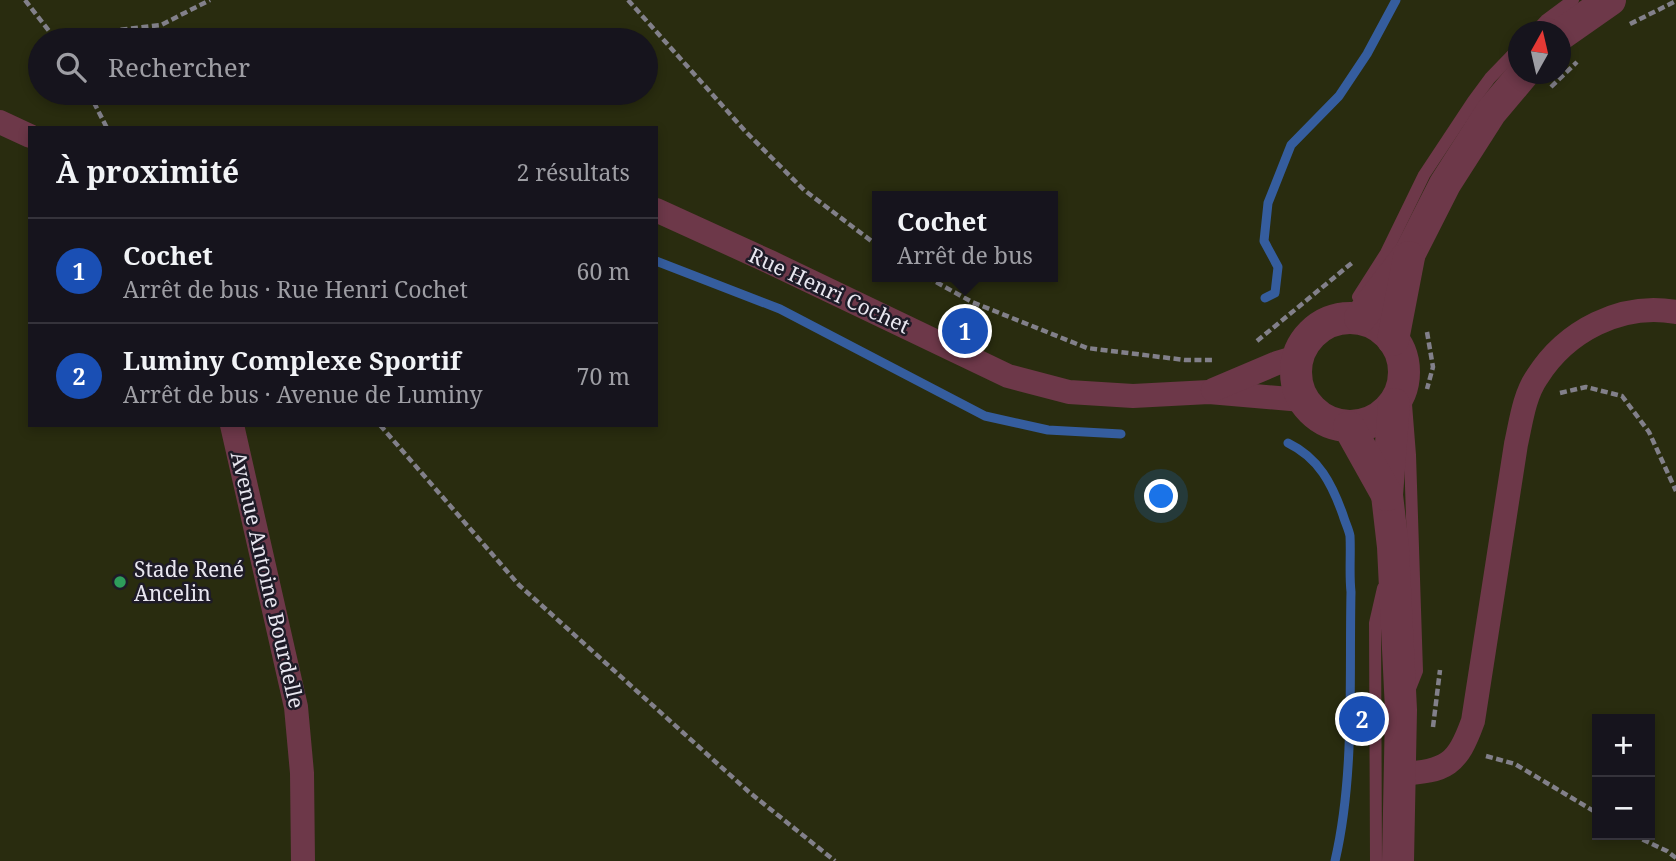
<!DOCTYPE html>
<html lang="fr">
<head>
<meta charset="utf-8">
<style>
	:root { --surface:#16141d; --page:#23212a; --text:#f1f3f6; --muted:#9e9ea4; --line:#35333b; --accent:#f59b9c }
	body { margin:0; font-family:"Noto Serif",serif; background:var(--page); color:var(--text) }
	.controls { position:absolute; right:21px; bottom:21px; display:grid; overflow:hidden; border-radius:0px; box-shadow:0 4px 10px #0003 }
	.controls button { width:63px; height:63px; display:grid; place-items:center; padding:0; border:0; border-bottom:2px solid var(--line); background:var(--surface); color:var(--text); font:35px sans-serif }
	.compass { position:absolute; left:1508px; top:21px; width:63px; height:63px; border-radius:50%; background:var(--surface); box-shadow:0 4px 10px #0003; rotate:8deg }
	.you { position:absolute; left:1162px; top:497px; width:24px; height:24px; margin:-18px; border:5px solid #fff; border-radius:50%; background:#1a73e8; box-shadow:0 0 0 10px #1a73e833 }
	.badge { display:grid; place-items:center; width:46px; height:46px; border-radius:50%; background:var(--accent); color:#fff; font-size:23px; font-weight:700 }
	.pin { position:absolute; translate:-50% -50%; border:4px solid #fff; box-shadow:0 2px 7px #0006 }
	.popup { position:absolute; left:872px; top:191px; width:186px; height:91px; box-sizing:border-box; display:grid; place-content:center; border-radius:0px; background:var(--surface); filter:drop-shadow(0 2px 5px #0005); font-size:23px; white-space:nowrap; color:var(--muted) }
	.popup b { font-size:26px; color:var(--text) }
	.popup::after { content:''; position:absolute; left:50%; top:100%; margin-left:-14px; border:14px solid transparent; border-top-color:var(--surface) }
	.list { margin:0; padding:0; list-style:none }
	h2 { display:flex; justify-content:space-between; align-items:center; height:91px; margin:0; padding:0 28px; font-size:30px }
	h2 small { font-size:23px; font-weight:400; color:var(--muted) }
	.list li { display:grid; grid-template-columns:46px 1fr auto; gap:21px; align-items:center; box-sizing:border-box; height:105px; padding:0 28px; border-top:2px solid var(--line) }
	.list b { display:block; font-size:26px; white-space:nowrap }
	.list p { margin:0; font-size:23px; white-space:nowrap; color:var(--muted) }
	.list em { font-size:23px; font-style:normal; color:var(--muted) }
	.icon { flex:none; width:38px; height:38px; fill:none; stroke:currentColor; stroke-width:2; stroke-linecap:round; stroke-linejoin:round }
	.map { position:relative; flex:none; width:1676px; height:861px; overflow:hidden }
	.search { position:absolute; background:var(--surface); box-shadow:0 4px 10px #0003; left:28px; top:28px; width:630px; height:77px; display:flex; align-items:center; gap:18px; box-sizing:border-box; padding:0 24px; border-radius:38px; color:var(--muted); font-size:26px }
	.panel { position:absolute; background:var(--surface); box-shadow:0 4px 10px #0003; left:28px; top:126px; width:630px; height:301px; border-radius:0px }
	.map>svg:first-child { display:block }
	.green { fill:#292c0f; fill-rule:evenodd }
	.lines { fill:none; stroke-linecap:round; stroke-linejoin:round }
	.stream { stroke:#355d9e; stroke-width:9 }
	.path { stroke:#82808a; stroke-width:4.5; stroke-dasharray:7 3.5; stroke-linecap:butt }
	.service { stroke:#6d3849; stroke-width:12 }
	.minor { stroke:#6d3849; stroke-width:24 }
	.tertiary { stroke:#6d3849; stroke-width:32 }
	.leisure-dot { fill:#2e9e5b; stroke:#1e1b27; stroke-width:2.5 }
	.labels { text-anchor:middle; stroke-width:5; stroke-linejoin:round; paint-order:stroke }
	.street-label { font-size:21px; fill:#e8e6ef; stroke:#1e1b27 }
	.poi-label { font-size:21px; fill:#e8e6ef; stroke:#1e1b27; text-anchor:start }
</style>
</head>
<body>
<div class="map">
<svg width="1676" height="861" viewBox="0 0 1676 861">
	<rect width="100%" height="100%" fill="#1e1b27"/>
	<path class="green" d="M 0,0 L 1676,0 L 1676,861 L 0,861 ZM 1518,32 L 1560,32 L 1560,74 L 1518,74 ZM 40,40 L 646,40 L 646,93 L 40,93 ZM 30,128 L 656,128 L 656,425 L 30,425 ZM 878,196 L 1052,196 L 1052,277 L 878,277 ZM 1597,719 L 1650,719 L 1650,835 L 1597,835 Z"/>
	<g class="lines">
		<g class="stream">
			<path d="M 656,261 L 780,309 L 985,416 L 1048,430 L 1121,434"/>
			<path d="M 1265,298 L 1275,293 L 1278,267 L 1264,241 L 1268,203 L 1291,145 L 1339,96 L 1367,54 L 1396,0"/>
			<path d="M 1288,443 C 1319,458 1332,484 1343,515 C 1345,522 1349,530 1350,536 C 1351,554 1349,573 1351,592 C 1349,680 1355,775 1335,861"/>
		</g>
		<g class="path">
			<path d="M 25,0 L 56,40"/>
			<path d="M 628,0 L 746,132 L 804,190 L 878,246"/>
			<path d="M 1630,24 L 1676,1"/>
			<path d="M 70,40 L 77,35 L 161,25 L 210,0"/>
			<path d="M 1551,87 L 1577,62"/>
			<path d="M 89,93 L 107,128"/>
			<path d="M 927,277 L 972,302 L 1087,348 L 1185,360 L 1213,360"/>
			<path d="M 1427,332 L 1433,367 L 1427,389"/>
			<path d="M 1257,341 L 1353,262"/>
			<path d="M 1560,393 L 1586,387 L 1622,396 L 1649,432 L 1676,491"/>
			<path d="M 380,425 L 519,585 L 749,792 L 835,861"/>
			<path d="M 1433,727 L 1440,670"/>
			<path d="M 1486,756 L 1515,764 L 1597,813"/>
			<path d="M 1633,835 L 1667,851 L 1676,858"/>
		</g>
		<g class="service">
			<path d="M 1535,32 L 1546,20 L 1573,0"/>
			<path d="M 1358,297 L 1386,253 L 1424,175 L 1473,101 L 1490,78 L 1518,49"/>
			<path d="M 1404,379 L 1410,455 L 1417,671 L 1409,691"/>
			<path d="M 1376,861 L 1375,623 L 1383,588"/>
		</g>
		<g class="minor">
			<path d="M 0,122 L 30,136"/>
			<path d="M 656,210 L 770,262 L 1008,376 L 1069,392 L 1133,396 L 1209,392 L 1302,400"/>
			<path d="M 1213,390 L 1277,363 L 1297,357"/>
			<path d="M 232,425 L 296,707 L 302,773 L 303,861"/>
			<path d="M 1400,774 C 1447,771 1457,765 1473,721 L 1516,444 C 1521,422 1524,396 1537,377 C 1566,331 1621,302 1676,312"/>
		</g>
		<g class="tertiary">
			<path d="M 1560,35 L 1610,0"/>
			<circle cx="1350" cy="372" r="54"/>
			<path d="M 1360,318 L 1410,253 L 1445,184 L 1491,112 L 1523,74"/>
			<path d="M 1393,340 L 1409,257"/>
			<path d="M 1394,404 L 1387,495 L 1393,547 L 1401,710 L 1398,861"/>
			<path d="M 1349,427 L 1387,495"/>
		</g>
	</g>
	<circle class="leisure-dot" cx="120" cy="582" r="7"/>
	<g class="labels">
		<g class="street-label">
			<text transform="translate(829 291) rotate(25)" y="7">Rue Henri Cochet</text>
			<text transform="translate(267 580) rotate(77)" y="7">Avenue Antoine Bourdelle</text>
		</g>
		<g class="poi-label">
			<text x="134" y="577">Stade René<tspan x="134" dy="24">Ancelin</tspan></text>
		</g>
	</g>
</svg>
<div class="controls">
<button>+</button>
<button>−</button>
</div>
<svg class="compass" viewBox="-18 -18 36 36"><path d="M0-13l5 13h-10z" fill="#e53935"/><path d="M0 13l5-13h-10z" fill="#9e9ea4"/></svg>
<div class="you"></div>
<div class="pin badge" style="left:965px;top:331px;background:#1a4fb4">1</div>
<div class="popup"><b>Cochet</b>Arrêt de bus</div>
<div class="pin badge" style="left:1362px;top:719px;background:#1a4fb4">2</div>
<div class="search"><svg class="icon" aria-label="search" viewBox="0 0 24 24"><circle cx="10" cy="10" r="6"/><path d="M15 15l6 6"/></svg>Rechercher</div>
<section class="panel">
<h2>À proximité<small>2 résultats</small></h2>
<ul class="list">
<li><span class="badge" style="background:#1a4fb4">1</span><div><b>Cochet</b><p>Arrêt de bus · Rue Henri Cochet</p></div><em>60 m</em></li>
<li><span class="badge" style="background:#1a4fb4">2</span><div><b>Luminy Complexe Sportif</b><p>Arrêt de bus · Avenue de Luminy</p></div><em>70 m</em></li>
</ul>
</section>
</div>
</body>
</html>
